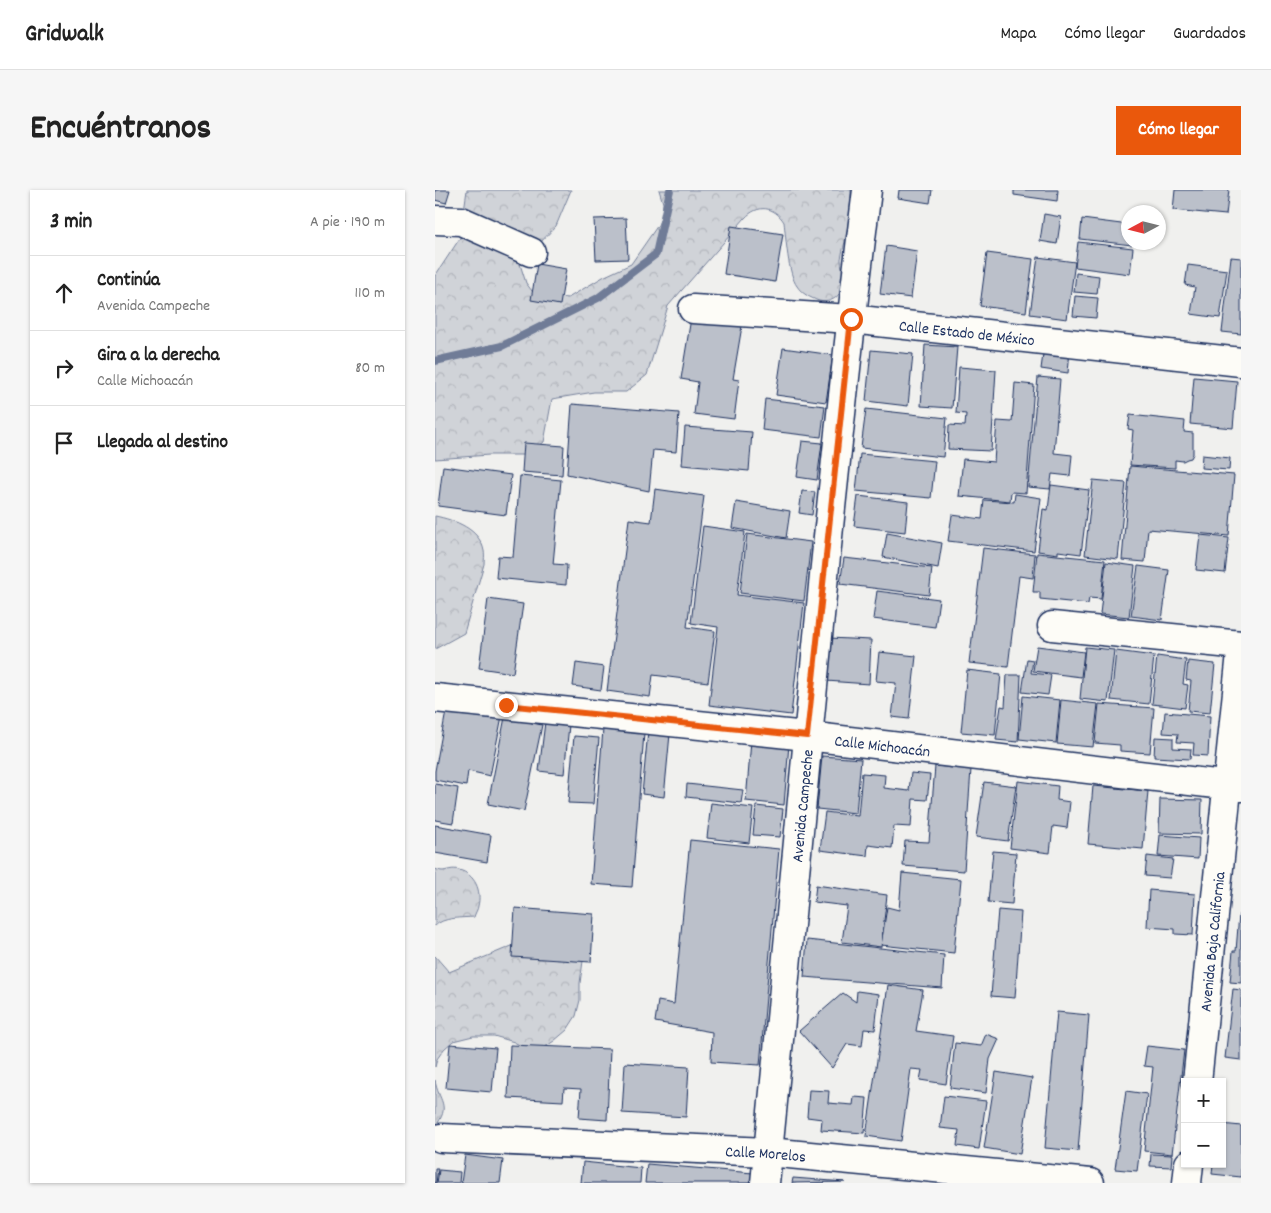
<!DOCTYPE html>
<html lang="es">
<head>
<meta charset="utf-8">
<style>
	:root { --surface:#fff; --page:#f6f6f6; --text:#222; --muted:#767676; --line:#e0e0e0; --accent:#ea580c }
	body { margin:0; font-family:Dekko,sans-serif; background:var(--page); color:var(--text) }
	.controls { position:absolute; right:15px; bottom:15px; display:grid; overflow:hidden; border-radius:0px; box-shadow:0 1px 4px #0004 }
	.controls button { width:45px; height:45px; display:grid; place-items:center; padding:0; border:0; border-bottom:1px solid var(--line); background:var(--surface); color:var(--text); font:25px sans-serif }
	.compass { position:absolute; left:686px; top:15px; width:45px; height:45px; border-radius:50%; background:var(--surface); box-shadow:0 1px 4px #0004; rotate:263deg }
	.stop { position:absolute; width:15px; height:15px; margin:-11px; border:4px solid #ea580c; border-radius:50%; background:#fff }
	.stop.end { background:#ea580c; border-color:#fff; box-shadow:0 1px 5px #0008 }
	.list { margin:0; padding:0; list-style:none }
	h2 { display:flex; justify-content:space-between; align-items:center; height:65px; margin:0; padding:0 20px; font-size:21px }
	h2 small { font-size:16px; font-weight:400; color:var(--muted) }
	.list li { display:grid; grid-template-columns:32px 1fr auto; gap:15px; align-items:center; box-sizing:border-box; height:75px; padding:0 20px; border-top:1px solid var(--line) }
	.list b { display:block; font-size:19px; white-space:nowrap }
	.list p { margin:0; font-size:16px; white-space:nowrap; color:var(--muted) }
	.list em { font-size:16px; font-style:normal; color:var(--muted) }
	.icon { flex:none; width:28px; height:28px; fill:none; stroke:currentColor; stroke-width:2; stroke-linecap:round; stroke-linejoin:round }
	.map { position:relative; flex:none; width:806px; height:993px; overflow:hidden; border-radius:0px }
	header { display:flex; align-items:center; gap:30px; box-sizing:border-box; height:70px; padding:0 25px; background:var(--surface); border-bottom:1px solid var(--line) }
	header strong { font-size:24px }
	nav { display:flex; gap:28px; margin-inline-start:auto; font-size:18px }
	.intro { display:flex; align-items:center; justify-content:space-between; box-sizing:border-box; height:120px; padding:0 30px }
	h1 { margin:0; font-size:35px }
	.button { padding:12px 22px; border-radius:0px; background:var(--accent); color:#fff; font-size:18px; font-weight:700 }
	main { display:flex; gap:30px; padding:0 30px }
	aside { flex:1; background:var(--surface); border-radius:0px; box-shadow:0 1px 4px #0004 }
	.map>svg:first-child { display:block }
	.forest { fill:url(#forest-crowns); stroke:#76819b }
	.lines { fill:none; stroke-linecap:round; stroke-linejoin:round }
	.stream { stroke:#6f7b97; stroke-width:8 }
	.building { fill:#bbc0ca; stroke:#1b2f5e }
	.minor-casing { stroke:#1b2f5e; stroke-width:31 }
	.minor { stroke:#fdfcf7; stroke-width:28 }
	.route { stroke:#ea580c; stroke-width:6 }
	.labels { text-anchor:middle; stroke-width:4; stroke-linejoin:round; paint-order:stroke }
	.street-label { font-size:16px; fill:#1b2f5e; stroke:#fdfcf7 }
</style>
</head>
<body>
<header>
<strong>Gridwalk</strong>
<nav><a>Mapa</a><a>Cómo llegar</a><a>Guardados</a></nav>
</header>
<div class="intro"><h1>Encuéntranos</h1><a class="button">Cómo llegar</a></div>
<main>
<aside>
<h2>3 min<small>A pie · 190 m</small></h2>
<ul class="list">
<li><svg class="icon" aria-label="ahead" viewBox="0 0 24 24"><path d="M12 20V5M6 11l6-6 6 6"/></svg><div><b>Continúa</b><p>Avenida Campeche</p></div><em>110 m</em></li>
<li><svg class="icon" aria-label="right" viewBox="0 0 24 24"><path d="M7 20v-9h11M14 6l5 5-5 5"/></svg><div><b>Gira a la derecha</b><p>Calle Michoacán</p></div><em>80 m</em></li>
<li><svg class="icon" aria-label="arrive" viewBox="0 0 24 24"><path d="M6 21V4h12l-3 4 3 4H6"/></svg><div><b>Llegada al destino</b></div></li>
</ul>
</aside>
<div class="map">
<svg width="806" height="993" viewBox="0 0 806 993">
	<defs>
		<pattern id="forest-crowns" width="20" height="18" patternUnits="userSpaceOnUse" patternTransform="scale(1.25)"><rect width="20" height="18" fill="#d0d3d8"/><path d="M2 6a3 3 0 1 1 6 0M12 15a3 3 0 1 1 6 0" fill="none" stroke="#b2b5bc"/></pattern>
	</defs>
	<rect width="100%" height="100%" fill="#f0f0ee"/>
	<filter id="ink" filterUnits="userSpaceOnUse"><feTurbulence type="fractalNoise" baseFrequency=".02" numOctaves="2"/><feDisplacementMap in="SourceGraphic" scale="10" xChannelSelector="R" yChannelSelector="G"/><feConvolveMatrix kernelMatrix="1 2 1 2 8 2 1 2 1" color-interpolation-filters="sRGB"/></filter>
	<g filter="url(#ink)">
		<g class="forest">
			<path d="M 32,0 L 136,0 L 121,36 L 85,74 L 91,93 L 100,105 L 133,108 L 168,87 L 196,74 L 223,35 L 227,25 L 228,13 L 224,0 L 416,0 C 416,15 414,31 411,46 C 410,54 407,61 406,69 C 406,80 412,93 405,103 C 400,110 392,113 384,111 C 376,108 367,104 362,96 C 353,84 351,48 349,32 C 339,16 323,14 310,28 L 233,116 L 212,185 L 191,202 L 159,202 L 117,209 L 109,252 L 92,265 L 54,265 L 0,269 L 0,86 L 25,48 Z"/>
			<path d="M 0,326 C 20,330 45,339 49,361 C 50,365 49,370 49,374 L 29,443 L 0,459 Z"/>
			<path d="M 0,679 C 3,680 5,681 8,681 C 14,680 18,678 24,680 C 40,684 47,701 43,716 C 43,719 40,723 39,727 C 27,728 8,727 0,736 Z"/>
			<path d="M 84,753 L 148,771 L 145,793 L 145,810 L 141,826 L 132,840 L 119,851 L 110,857 L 88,857 L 79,852 L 59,846 L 38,846 L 18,851 L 9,859 L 2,869 L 0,877 L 0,766 L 14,782 Z"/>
			<path d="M 0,890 C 3,911 17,915 0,937 Z"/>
		</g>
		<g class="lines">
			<path class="stream" d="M 0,171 L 67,156 L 163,108 L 221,64 L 235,0"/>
		</g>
		<g class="building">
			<path d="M 0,0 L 15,0 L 11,13 L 0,10 Z"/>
			<path d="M 464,0 L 497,0 L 495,13 L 463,8 Z"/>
			<path d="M 579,0 L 623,0 L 622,11 L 579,5 Z"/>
			<path d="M 740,0 L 794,0 L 791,25 L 738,20 Z"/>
			<path d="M 609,24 L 626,27 L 622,54 L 605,51 Z"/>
			<path d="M 191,28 L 193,69 L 161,70 L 159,29 Z"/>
			<path d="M 647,29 L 694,35 L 694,52 L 697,52 L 697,55 L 645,49 Z"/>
			<path d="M 296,36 L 348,44 L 340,92 L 289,84 Z"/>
			<path d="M 643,52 L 698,58 L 695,84 L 640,77 Z"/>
			<path d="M 451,56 L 482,61 L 476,108 L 445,104 Z"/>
			<path d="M 552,63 L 598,69 L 591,122 L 545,116 Z"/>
			<path d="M 603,67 L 640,72 L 632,129 L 595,124 Z"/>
			<path d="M 796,67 L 806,68 L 806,144 L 787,142 Z"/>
			<path d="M 102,74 L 131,79 L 125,115 L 96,110 Z"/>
			<path d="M 753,75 L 792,80 L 785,128 L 756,124 L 760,97 L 750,95 Z"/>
			<path d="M 641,83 L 664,86 L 662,104 L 639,102 Z"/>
			<path d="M 640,106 L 663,108 L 661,128 L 638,126 Z"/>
			<path d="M 256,128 L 307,136 L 298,189 L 304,190 L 299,229 L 259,224 L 263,192 L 246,189 Z"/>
			<path d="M 490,155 L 522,157 L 517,218 L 486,216 Z"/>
			<path d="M 609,157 L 635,160 L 633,183 L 606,179 Z"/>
			<path d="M 348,158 L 398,165 L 391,212 L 341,205 Z"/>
			<path d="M 436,160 L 478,164 L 473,216 L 431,211 Z"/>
			<path d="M 524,177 L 561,180 L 556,261 L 513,259 L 514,235 L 530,236 L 531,224 L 521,223 Z"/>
			<path d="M 603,187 L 625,189 L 619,263 L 637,265 L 635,286 L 617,284 L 615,299 L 593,297 Z"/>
			<path d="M 759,187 L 802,191 L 798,238 L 755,234 Z"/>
			<path d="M 580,193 L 599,195 L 591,303 L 576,302 L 575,311 L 524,306 L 528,269 L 559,272 L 562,231 L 577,232 Z"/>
			<path d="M 330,209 L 390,216 L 386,247 L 327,240 Z"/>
			<path d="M 137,214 L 244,223 L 241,262 L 218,260 L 214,301 L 132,284 Z"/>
			<path d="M 431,219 L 512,228 L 508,267 L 426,258 Z"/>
			<path d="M 695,225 L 750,231 L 749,242 L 758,243 L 758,264 L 756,268 L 752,269 L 748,271 L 740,270 L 740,278 L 695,275 L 698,240 L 693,239 Z"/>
			<path d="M 250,237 L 317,242 L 314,281 L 247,275 Z"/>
			<path d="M 367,251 L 387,253 L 382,290 L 362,287 Z"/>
			<path d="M 89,253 L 129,256 L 127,285 L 87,282 Z"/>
			<path d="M 425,264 L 500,271 L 496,308 L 421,301 Z"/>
			<path d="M 767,265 L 795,268 L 794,280 L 766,278 Z"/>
			<path d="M 8,276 L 76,285 L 71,325 L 3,316 Z"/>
			<path d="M 695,276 L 799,285 L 794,346 L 713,339 L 710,372 L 687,370 Z"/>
			<path d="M 85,286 L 126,290 L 118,374 L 132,375 L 131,395 L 61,388 L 63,366 L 78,367 Z"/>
			<path d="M 658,290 L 691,293 L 683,369 L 650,365 Z"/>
			<path d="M 616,295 L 654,300 L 646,364 L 623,361 L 623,364 L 603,361 L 608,319 L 613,320 Z"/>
			<path d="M 220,299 L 269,306 L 252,437 L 280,441 L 273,492 L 218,485 L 215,507 L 172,501 L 194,329 L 216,332 Z"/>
			<path d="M 367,301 L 380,302 L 377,325 L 364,323 Z"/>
			<path d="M 580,304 L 606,308 L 599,361 L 513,351 L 517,325 L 547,329 L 549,310 L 579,312 Z"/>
			<path d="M 423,306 L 473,312 L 470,342 L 419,336 Z"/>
			<path d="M 301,312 L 355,321 L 351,348 L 297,338 Z"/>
			<path d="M 268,336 L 310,342 L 302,405 L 369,413 L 356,525 L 274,515 L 283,437 L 256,433 Z"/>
			<path d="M 452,343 L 507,353 L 503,378 L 448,367 Z"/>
			<path d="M 312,344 L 376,352 L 369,411 L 305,403 Z"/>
			<path d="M 765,345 L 794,348 L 790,383 L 761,380 Z"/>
			<path d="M 548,358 L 600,364 L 598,388 L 584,386 L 573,477 L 534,473 Z"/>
			<path d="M 602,363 L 670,370 L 666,409 L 654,408 L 653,414 L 605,409 L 605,402 L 598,402 Z"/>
			<path d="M 409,368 L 497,378 L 494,405 L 405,394 Z"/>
			<path d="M 671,372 L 700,376 L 694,427 L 665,424 Z"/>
			<path d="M 703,376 L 734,380 L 727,430 L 696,426 Z"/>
			<path d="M 442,401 L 504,409 L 500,437 L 438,429 Z"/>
			<path d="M 53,409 L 88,414 L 78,483 L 44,478 Z"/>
			<path d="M 394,448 L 436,450 L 434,494 L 391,491 Z"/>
			<path d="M 602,456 L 649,462 L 646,487 L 598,481 Z"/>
			<path d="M 650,457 L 679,460 L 673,512 L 645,509 Z"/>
			<path d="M 681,461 L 719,466 L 714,514 L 676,510 Z"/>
			<path d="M 444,462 L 481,466 L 474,529 L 457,527 L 461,493 L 441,491 Z"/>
			<path d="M 722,466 L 751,470 L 748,494 L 753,495 L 750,518 L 717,514 Z"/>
			<path d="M 592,469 L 598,470 L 596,483 L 616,485 L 613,505 L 587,502 Z"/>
			<path d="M 753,471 L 780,474 L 775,523 L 753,521 L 756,491 L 751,490 Z"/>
			<path d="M 141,473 L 169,477 L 166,500 L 138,496 Z"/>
			<path d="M 532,480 L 566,484 L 560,545 L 526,542 Z"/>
			<path d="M 572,485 L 586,485 L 583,552 L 561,550 L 566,516 L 570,517 Z"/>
			<path d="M 588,506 L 625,510 L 621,553 L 584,549 Z"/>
			<path d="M 626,510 L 663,514 L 658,557 L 622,554 Z"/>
			<path d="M 664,514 L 719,518 L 715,563 L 685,561 L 685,555 L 660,553 Z"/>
			<path d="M 12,516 L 67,526 L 55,586 L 33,581 L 31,596 L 0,590 L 0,581 Z"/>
			<path d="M 730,522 L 775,526 L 773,566 L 758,565 L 759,553 L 742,552 L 743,544 L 728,543 Z"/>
			<path d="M 70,527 L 107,535 L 89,621 L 53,614 Z"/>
			<path d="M 110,532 L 134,535 L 129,584 L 104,581 Z"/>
			<path d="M 168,539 L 209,543 L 197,697 L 156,694 Z"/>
			<path d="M 213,541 L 235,544 L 229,607 L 207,604 Z"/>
			<path d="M 139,546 L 164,548 L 158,614 L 133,613 Z"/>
			<path d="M 720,547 L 738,548 L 738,558 L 756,559 L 755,569 L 719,567 Z"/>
			<path d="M 316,551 L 354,554 L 349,615 L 311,611 Z"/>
			<path d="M 387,566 L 426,569 L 421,623 L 382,619 Z"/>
			<path d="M 500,576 L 536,579 L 529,681 L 468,676 L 470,651 L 494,652 Z"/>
			<path d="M 427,583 L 450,585 L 449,598 L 474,601 L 476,583 L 495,585 L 492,610 L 478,609 L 476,637 L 459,636 L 457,658 L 433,655 L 432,666 L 385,660 L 390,622 L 423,626 Z"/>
			<path d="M 583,591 L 623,596 L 622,610 L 635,612 L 632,638 L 618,636 L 615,663 L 575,658 Z"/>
			<path d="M 549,592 L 581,596 L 573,651 L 541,647 Z"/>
			<path d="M 0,594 L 23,598 L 18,633 L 0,630 Z"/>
			<path d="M 252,594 L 308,600 L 306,613 L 251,607 Z"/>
			<path d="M 658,596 L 713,601 L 708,659 L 653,654 Z"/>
			<path d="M 725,609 L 767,610 L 766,644 L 724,643 Z"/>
			<path d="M 276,613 L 318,618 L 314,653 L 272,648 Z"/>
			<path d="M 321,616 L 348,619 L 345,647 L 318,645 Z"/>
			<path d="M 0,635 L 56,645 L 52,672 L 0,663 Z"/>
			<path d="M 725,645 L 764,648 L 763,669 L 723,666 Z"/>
			<path d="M 255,650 L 344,659 L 325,875 L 276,872 L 277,842 L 220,832 L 223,811 L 239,814 Z"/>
			<path d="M 558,661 L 581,663 L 577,714 L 553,712 Z"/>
			<path d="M 712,666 L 738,669 L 735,688 L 710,686 Z"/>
			<path d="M 467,683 L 526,689 L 519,763 L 446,755 L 452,717 L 464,720 Z"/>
			<path d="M 381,695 L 452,705 L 446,757 L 407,752 L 412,716 L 379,712 Z"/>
			<path d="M 714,700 L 760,704 L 758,745 L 740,744 L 740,739 L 712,737 Z"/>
			<path d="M 80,718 L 159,724 L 156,772 L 77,767 Z"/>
			<path d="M 563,720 L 586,722 L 580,808 L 556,806 Z"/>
			<path d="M 804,724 L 806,724 L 806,793 L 795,792 L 798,761 L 801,761 Z"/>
			<path d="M 372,750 L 509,765 L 507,798 L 369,787 Z"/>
			<path d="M 453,795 L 488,800 L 481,841 L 518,846 L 511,894 L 485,890 L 487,880 L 476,879 L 466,951 L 431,946 Z"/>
			<path d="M 798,799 L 806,800 L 806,870 L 790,868 Z"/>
			<path d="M 422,801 L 444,804 L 440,840 L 429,839 L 427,856 L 412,854 L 397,878 L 364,841 L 408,803 L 421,812 Z"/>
			<path d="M 622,822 L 654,825 L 643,961 L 610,958 Z"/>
			<path d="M 551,844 L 564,849 L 555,869 L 551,903 L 515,898 L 520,853 L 546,856 Z"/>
			<path d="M 15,854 L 61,858 L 57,902 L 11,898 Z"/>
			<path d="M 75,855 L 175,859 L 172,930 L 144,928 L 146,899 L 129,898 L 128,911 L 73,908 Z"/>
			<path d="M 712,856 L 749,860 L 737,964 L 709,961 L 718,877 L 709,876 Z"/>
			<path d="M 190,873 L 254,877 L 251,927 L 187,923 Z"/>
			<path d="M 561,882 L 597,888 L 585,964 L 549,958 Z"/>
			<path d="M 374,900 L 394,901 L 393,913 L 418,915 L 419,907 L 432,908 L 429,943 L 386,940 L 387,929 L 372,927 Z"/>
			<path d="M 691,901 L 712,904 L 702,981 L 680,979 Z"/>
			<path d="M 509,906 L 551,911 L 544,959 L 522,956 L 524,940 L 505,938 Z"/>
			<path d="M 787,934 L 806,936 L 806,987 L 777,984 L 778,974 L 787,974 Z"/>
			<path d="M 716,964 L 737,965 L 736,977 L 715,976 Z"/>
			<path d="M 30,965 L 68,970 L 65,993 L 26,993 Z"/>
			<path d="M 148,972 L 206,978 L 205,993 L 146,993 Z"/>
			<path d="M 212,974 L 318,983 L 318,993 L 210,993 Z"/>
			<path d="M 0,979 L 3,979 L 1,993 L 0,993 Z"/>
			<path d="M 4,980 L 25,982 L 24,993 L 2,993 Z"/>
			<path d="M 358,988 L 410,992 L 357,993 Z"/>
		</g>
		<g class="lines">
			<g class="minor-casing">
				<g id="minor">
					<path d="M 0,30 L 26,31 L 96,62"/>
					<path id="s1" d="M 258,119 L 416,129 L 806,172"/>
					<path d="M 617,436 L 806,455"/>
					<path id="s2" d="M 0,508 L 372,546 L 806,597"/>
					<path id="s3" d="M 762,892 L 806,463"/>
					<path id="s4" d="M 6,948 L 333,962 L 655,993"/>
					<path id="s5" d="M 330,993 C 363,662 391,330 432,0"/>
					<path d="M 752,993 L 754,974"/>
				</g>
			</g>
			<use href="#minor" class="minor"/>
		</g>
	</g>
	<g class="lines" filter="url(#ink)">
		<path class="route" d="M 71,515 L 372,546 L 416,129"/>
	</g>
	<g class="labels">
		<g class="street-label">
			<text dy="6" stroke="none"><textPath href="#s1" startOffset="275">Calle Estado de México</textPath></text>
			<text dy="6" stroke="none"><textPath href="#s2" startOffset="450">Calle Michoacán</textPath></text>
			<text dy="6" stroke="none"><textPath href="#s5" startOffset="379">Avenida Campeche</textPath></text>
			<text dy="6" stroke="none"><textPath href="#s3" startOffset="141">Avenida Baja California</textPath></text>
			<text dy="6" stroke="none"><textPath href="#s4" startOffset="325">Calle Morelos</textPath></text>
		</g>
	</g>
</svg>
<div class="controls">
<button>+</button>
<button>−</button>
</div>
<svg class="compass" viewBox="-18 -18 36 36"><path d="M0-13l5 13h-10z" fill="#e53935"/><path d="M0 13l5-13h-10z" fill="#767676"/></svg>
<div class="stop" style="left:416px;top:129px"></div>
<div class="stop end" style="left:71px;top:515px"></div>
</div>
</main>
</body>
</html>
